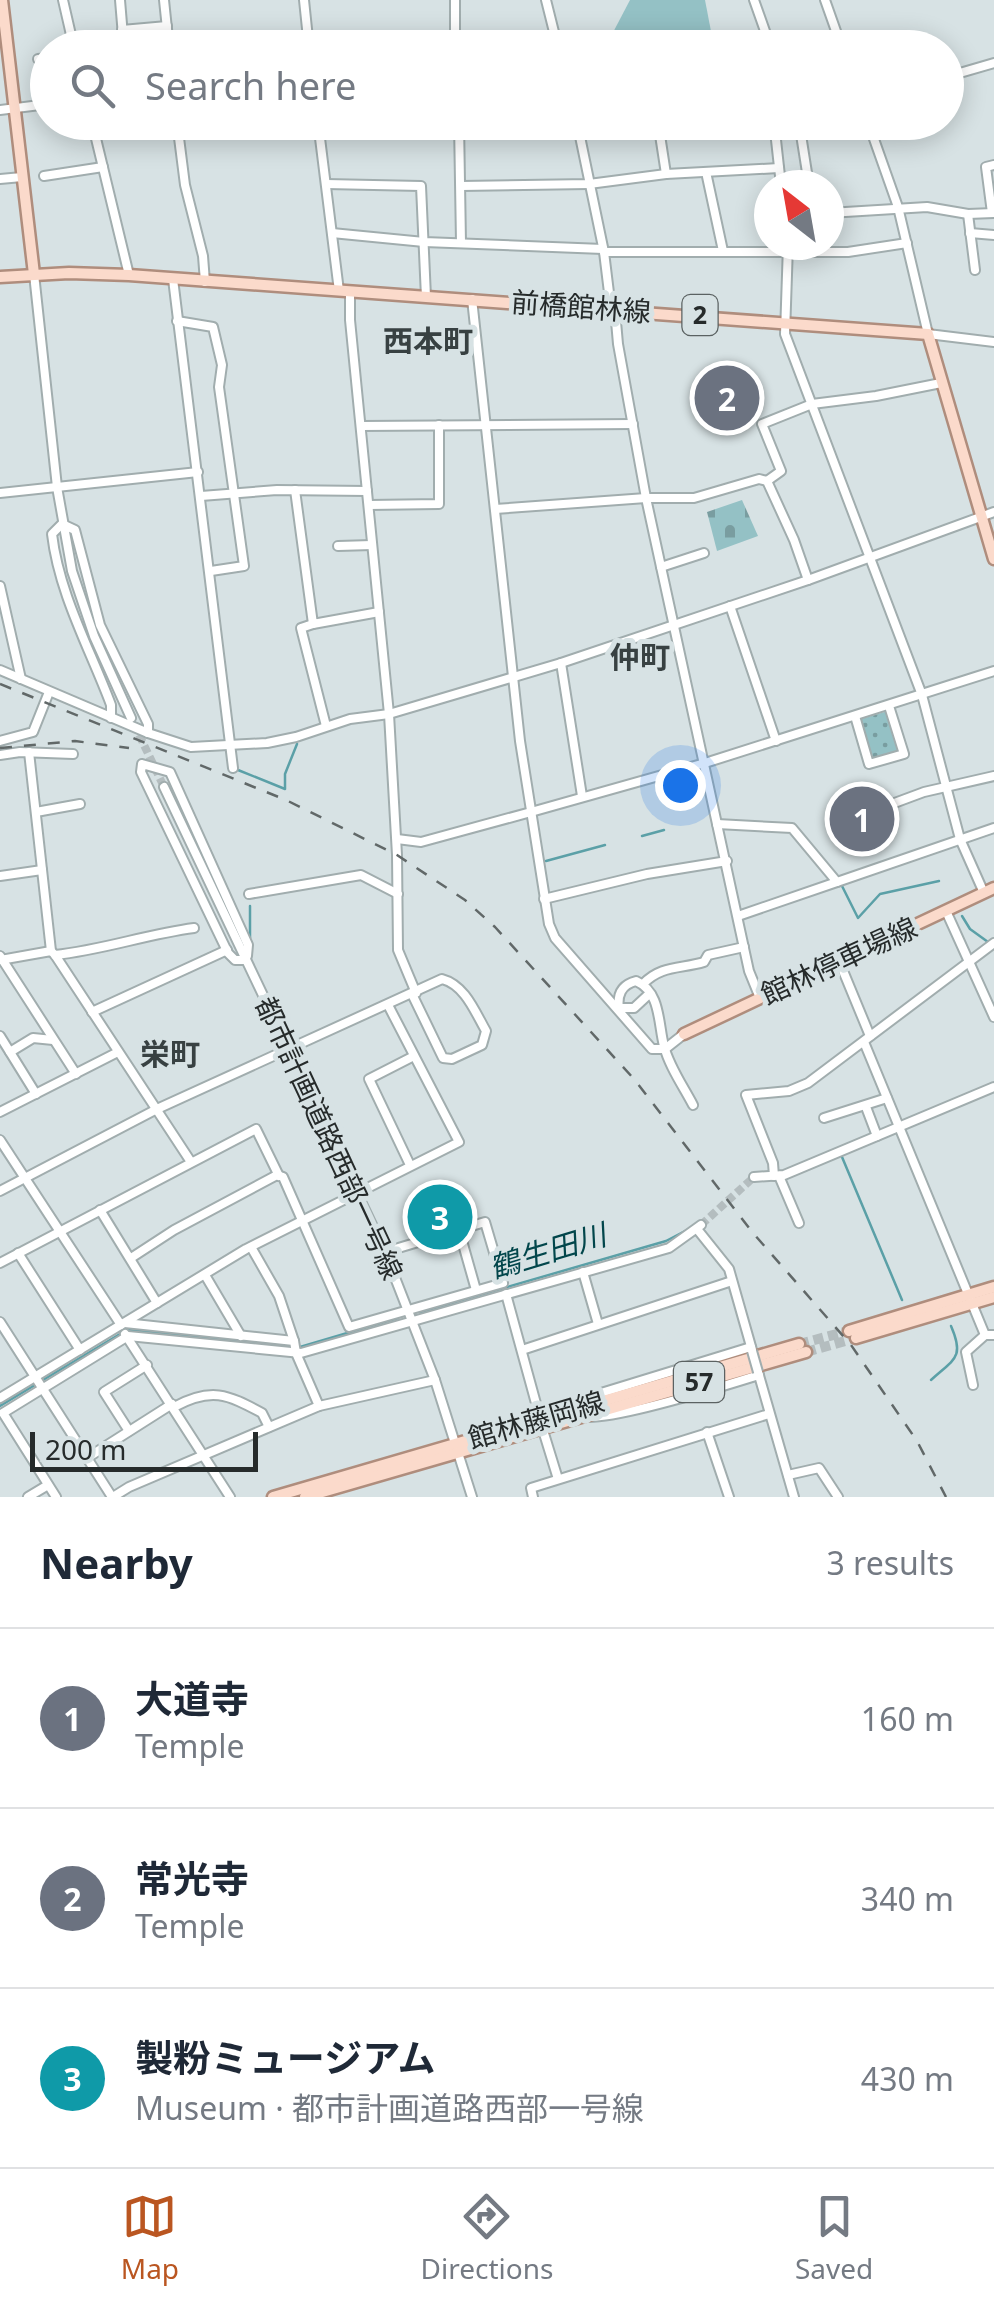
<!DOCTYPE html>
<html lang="en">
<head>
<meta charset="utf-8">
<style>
	:root { --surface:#fff; --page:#f6f6f7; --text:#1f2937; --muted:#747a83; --line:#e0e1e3; --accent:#ba5621 }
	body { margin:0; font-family:"Noto Sans","Noto Sans JP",sans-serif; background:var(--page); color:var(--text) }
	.compass { position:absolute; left:754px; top:170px; width:90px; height:90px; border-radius:50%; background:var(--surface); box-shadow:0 5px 25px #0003; rotate:329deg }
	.scale { position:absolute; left:30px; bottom:25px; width:228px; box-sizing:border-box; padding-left:10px; border:5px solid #262b2b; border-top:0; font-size:28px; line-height:35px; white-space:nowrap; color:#262b2b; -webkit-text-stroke:8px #d7e2e4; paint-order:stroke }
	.you { position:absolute; left:680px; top:785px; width:35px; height:35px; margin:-25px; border:8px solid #fff; border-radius:50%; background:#1a73e8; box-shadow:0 0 0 15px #1a73e833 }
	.badge { display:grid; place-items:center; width:65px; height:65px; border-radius:50%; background:var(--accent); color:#fff; font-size:32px; font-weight:700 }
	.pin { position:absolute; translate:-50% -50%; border:5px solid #fff; box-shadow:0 2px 10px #0006 }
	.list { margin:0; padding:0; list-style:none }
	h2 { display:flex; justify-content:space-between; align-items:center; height:130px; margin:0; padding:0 40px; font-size:42px }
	h2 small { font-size:32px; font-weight:400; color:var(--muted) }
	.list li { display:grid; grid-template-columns:65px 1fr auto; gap:30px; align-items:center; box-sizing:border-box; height:180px; padding:0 40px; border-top:2px solid var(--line) }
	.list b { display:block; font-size:38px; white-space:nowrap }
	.list p { margin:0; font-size:32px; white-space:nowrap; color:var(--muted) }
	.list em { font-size:32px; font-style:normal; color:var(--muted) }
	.icon { flex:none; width:55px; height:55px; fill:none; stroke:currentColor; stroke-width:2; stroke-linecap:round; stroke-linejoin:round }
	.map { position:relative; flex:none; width:994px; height:1497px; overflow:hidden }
	.search { position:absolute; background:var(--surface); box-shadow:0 5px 25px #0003; left:30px; right:30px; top:30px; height:110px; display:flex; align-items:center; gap:25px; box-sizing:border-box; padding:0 35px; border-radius:55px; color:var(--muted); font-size:38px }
	.sheet { height:670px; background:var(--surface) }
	nav { display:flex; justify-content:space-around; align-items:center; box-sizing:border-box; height:140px; border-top:2px solid var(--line); background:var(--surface); font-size:28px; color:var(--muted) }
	nav a { display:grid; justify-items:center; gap:5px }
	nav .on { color:var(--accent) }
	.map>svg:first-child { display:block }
	.cemetery { fill:url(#cemetery-stones) }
	.park { fill:url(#park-dots) }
	.pitch { fill:#94c1c5 }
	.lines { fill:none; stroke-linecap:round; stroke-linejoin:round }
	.stream { stroke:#5ba0a7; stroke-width:2.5 }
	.minor-tunnel { stroke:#b4bdbf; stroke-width:8; stroke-dasharray:8 4; stroke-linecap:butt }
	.major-tunnel { stroke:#b4bdbf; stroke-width:10; stroke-dasharray:10 5; stroke-linecap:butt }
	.minor-casing { stroke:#a1adae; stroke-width:12 }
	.major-casing { stroke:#af8d7d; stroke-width:15 }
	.minor { stroke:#fff; stroke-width:8 }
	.major { stroke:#fbdacb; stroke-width:10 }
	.rail { stroke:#616868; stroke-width:2.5; stroke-dasharray:12 12; stroke-linecap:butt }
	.minor-bridge-casing { stroke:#a1adae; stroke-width:12; stroke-linecap:butt }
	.minor-bridge { stroke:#fff; stroke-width:8 }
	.labels { text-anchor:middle; stroke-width:10; stroke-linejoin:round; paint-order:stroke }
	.shield { fill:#d7e2e4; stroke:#5b6262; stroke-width:2.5 }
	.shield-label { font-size:25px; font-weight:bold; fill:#262b2b }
	.street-label { font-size:28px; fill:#262b2b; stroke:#d7e2e4 }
	.neighbourhood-label { font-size:30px; font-weight:bold; fill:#384142; stroke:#d7e2e4 }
	.water-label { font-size:30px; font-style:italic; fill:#02464b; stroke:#d7e2e4 }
</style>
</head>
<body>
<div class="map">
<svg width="994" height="1497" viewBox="0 0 994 1497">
	<defs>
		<pattern id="cemetery-stones" width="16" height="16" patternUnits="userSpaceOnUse" patternTransform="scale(2.5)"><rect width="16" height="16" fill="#94c1c5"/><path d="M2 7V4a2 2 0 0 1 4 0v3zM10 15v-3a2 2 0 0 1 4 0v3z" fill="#799da0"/></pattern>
		<pattern id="park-dots" width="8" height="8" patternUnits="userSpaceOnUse" patternTransform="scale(2.5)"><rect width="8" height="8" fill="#94c1c5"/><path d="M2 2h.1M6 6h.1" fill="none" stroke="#799da0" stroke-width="1.8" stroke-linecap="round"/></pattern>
	</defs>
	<rect width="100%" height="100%" fill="#d7e2e4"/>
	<path class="cemetery" d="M 742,500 L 758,536 L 717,551 L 707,512 Z"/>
	<path class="park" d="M 888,711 L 900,751 L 871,762 L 858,720 Z"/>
	<path class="pitch" d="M 630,0 L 705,0 L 714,47 L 609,47 L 608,42 Z"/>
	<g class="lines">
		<g class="stream">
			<path d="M 238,770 L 285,789 L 285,774 L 297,744"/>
			<path d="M 642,836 L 664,830"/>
			<path d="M 546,861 L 605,845"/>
			<path d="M 842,886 L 858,918 L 880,894 L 939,881"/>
			<path d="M 962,916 L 970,929 L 988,942"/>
			<path d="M 250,938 L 250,906"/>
			<path d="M 842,1157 L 902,1300"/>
			<path d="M 421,1312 L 666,1241 L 687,1230"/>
			<path d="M 127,1330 L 288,1345"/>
			<path d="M 300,1347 L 398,1318"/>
			<path d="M 43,1380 L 120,1334"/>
			<path d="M 931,1380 C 954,1359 965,1358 951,1326"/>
			<path d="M 0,1406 L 35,1385"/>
		</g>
		<g class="minor-tunnel">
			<path d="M 134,724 L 164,787"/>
			<path d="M 701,1225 L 754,1177"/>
		</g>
		<g class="major-tunnel">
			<path d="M 799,1344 L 849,1331"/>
			<path d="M 806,1352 L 856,1338"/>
		</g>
		<g class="minor-casing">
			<g id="minor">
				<path d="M 63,0 L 74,48"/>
				<path d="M 120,0 L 124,48"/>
				<path d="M 164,0 L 169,48"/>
				<path d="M 304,0 L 309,48"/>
				<path d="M 455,0 L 455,48"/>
				<path d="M 546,0 L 558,48"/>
				<path d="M 754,0 L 771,48"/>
				<path d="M 825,0 L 842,48"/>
				<path d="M 122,30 L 167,26"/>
				<path d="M 38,59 L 48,58"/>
				<path d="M 946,77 L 994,63"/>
				<path d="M 0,110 L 48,104"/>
				<path d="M 92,122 L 129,275"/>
				<path d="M 177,122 L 185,185 L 203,256 L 205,282"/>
				<path d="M 318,122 L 339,291"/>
				<path d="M 439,122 L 482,122"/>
				<path d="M 459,122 L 461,243"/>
				<path d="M 577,122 L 604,252 L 611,309"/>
				<path d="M 658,122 L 666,174"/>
				<path d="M 774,122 L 781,185"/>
				<path d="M 799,122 L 808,179 L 819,185"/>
				<path d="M 868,122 L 898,207 L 928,334 L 994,342"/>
				<path d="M 319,123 L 378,126 L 386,122"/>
				<path d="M 706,172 L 723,251"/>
				<path d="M 44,176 L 103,167"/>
				<path d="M 0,179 L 22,177"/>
				<path d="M 326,184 L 421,186 L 426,297"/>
				<path d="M 461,186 L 589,184 L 666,174 L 779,168"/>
				<path d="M 829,191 L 834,213"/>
				<path d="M 829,213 L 927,207 L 968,214 L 994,213"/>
				<path d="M 992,213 L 986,167 L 994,165"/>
				<path d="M 968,214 L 975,270"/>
				<path d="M 332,233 L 424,242 L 603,249"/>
				<path d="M 970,233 L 994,235"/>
				<path d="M 788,245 L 785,334 L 922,695 L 960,839 L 984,893"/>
				<path d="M 604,252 L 848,252 L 907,243"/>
				<path d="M 34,274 L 57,487 L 72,571 L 94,636 L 131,718"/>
				<path d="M 173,279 L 233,768"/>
				<path d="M 350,291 L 350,320 L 389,714 L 397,855 L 398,950 L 416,993"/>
				<path d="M 472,299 L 520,741 L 549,924 L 555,938 L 652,1049 L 665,1049 L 684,1034"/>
				<path d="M 615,310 L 618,344 L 646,498 L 749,971 L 760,998"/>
				<path d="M 177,321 L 213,327 L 222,365 L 219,387 L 244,566 L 211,571"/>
				<path d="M 361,426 L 633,424"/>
				<path d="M 767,481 L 781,471 L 762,424 L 812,404 L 876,396 L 941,383"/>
				<path d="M 295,490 L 313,624 L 379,612"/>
				<path d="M 0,493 L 198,472"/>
				<path d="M 201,496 L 277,490 L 367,491"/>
				<path d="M 369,505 L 439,504 L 439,425"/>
				<path d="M 495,509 L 646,498 L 694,498 L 759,479 L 767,481 L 794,540 L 808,580"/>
				<path d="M 338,546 L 372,545"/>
				<path d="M 661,567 L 704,553"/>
				<path d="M 0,586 L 21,679"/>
				<path d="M 730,606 L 776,741"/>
				<path d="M 313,624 L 301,628 L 326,726"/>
				<path d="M 561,663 L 582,796"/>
				<path d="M 0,670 L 148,733 L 191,747 L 267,743 L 296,737 L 350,719 L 389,714 L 561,663 L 808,580 L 994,512"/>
				<path d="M 855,716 L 869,764 L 904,754 L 889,706"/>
				<path d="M 111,718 L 111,705 C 90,649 59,594 52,534 L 62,524 L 75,530 L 100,625 L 148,724 L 148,733"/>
				<path d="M 0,741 L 33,732 L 49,692"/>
				<path d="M 29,752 L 51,951"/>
				<path d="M 0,755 L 20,752 L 73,754"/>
				<path d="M 142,764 L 170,772 L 248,945 L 247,956 L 244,960 L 235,960 L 228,953 L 141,772 Z"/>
				<path d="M 164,787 L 385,1252 L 435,1380 L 472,1497"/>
				<path d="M 881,808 L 924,792 L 994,776"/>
				<path d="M 36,812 L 80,804"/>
				<path d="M 717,824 L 792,828 L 837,882 L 994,828"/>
				<path d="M 397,839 L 421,842 L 531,812 L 705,763 L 994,671"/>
				<path d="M 0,876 L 42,870"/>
				<path d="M 249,894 L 361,875 L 398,894"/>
				<path d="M 544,899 L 647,874 L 727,861"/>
				<path d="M 946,911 L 994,1017"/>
				<path d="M 738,916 L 837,882"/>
				<path d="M 55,955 C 103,950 147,934 194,928"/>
				<path d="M 0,956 L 76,1074"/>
				<path d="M 0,960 L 51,951 L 55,955 L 191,1162"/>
				<path d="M 839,961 L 870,1036"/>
				<path d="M 643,984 C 661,965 681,969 704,962 L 708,955 L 744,947"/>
				<path d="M 622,1008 L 634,1008 L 648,995"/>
				<path d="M 619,1009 C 617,995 621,985 636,981 C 661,992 658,1023 664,1046 C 669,1066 683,1086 693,1105"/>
				<path d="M 92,1012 L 227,950"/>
				<path d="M 0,1036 L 36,1094"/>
				<path d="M 864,1042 L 985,1335"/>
				<path d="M 10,1052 L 33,1038 L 53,1040"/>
				<path d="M 866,1107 L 877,1136"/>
				<path d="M 0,1112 L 118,1052"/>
				<path d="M 824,1118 L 887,1098"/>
				<path d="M 0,1140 L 121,1325"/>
				<path d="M 410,1165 L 369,1079 L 414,1056"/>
				<path d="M 774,1176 L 773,1163 L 746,1095 L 789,1091 L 808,1083 L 994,943"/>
				<path d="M 779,1176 L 799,1223"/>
				<path d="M 754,1177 L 784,1175 L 994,1087"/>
				<path d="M 0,1191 L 157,1109 L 442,979 C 465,985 475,1012 486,1031 L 482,1045 L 452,1059 L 443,1058 L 412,994"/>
				<path d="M 100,1210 L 157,1303"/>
				<path d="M 697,1229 L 729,1269 L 752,1350"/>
				<path d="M 459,1230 L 476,1290"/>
				<path d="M 251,1247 L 279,1296 L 294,1341"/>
				<path d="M 18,1253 L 80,1350"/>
				<path d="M 131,1258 L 174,1230 L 277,1175 L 283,1177 L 349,1327 L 503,1283 L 485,1222 L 385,1252"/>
				<path d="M 0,1263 L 256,1129 L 279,1176"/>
				<path d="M 583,1272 L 598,1324"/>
				<path d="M 205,1275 L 241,1336"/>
				<path d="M 506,1294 L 540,1418"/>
				<path d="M 0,1322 L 112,1497"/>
				<path d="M 125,1323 L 294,1341 L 296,1353 L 319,1406"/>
				<path d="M 125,1334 L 230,1497"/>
				<path d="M 522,1350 L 732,1281"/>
				<path d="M 758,1372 L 794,1497"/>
				<path d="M 973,1385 L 966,1352 L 985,1335 L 994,1335"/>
				<path d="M 0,1398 L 246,1249 L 459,1142 L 388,1005"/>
				<path d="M 174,1407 C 211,1387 227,1394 262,1413 L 269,1427"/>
				<path d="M 576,1408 L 588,1397 L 751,1347"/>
				<path d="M 581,1416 C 601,1425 730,1384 759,1375"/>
				<path d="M 542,1427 L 558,1479"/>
				<path d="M 129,1431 L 104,1392 L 147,1365"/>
				<path d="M 707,1432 L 729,1497"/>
				<path d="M 87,1458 L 172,1404"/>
				<path d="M 788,1475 L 819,1468 L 838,1497"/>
				<path d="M 28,1497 L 48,1485"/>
				<path d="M 56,1497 L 3,1413 L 128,1336 L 301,1353 L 669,1248 L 701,1225"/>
				<path d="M 113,1497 L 129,1487 L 319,1406 L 435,1380"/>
				<path d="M 533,1497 L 531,1488 L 769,1414"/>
			</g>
		</g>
		<g class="major-casing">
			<g id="major">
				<path d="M 2,0 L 34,274"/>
				<path d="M 0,277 L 69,273 L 129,275 L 928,334 L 994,559"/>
				<path d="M 684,1034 L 994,888"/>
				<path d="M 849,1331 L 994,1287"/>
				<path d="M 856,1338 L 994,1297"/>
				<path d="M 273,1497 L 799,1344"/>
				<path d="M 305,1497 L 806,1352"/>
			</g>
		</g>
		<use href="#minor" class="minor"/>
		<use href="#major" class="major"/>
		<g class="rail">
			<path d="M 0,684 L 286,800 L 397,855 L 465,900 L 495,927 L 634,1079 L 753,1233 L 851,1345 L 917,1441 L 946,1497"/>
			<path d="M 0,748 L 75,741 L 129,748"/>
		</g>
		<g class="minor-bridge-casing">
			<path id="minor-bridge" d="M 752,1351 L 758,1372"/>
		</g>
		<use href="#minor-bridge" class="minor-bridge"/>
	</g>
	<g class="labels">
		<g class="shield">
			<rect x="682.5" y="295" width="35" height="40" rx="8"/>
			<rect x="674" y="1362" width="50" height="40" rx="8"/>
		</g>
		<g class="shield-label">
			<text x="700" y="324">2</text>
			<text x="699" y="1391">57</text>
		</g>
		<g class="street-label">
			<text transform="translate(581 307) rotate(4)" y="10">前橋館林線</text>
			<text transform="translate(839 961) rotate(-25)" y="10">館林停車場線</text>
			<text transform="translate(329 1138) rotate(65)" y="10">都市計画道路西部一号線</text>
			<text transform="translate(536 1420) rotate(-16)" y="10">館林藤岡線</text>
		</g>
		<g class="neighbourhood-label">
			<text x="428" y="352">西本町</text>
			<text x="640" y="668">仲町</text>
			<text x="170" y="1065">栄町</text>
		</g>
		<g class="water-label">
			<text transform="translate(548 1252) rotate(-17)" y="10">鶴生田川</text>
		</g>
	</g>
</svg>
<svg class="compass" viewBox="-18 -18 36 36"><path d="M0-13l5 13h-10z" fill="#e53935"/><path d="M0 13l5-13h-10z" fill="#747a83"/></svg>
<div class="scale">200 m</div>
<div class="you"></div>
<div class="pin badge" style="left:862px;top:819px;background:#6b7280">1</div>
<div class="pin badge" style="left:727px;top:398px;background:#6b7280">2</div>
<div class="pin badge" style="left:440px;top:1217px;background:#0f9aa8">3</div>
<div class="search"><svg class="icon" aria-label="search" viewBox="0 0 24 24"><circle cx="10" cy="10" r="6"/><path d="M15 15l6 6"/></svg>Search here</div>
</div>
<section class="sheet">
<h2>Nearby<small>3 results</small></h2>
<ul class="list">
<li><span class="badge" style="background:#6b7280">1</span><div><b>大道寺</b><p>Temple</p></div><em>160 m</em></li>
<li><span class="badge" style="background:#6b7280">2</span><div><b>常光寺</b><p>Temple</p></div><em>340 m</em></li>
<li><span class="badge" style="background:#0f9aa8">3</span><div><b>製粉ミュージアム</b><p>Museum · 都市計画道路西部一号線</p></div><em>430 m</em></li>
</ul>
</section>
<nav>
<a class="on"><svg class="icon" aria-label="map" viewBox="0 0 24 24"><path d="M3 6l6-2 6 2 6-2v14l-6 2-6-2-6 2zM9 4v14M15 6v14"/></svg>Map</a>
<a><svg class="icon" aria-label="directions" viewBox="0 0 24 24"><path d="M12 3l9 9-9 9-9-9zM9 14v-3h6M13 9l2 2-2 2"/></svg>Directions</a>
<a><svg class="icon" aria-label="saved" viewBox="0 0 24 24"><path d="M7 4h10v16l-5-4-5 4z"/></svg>Saved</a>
</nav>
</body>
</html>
